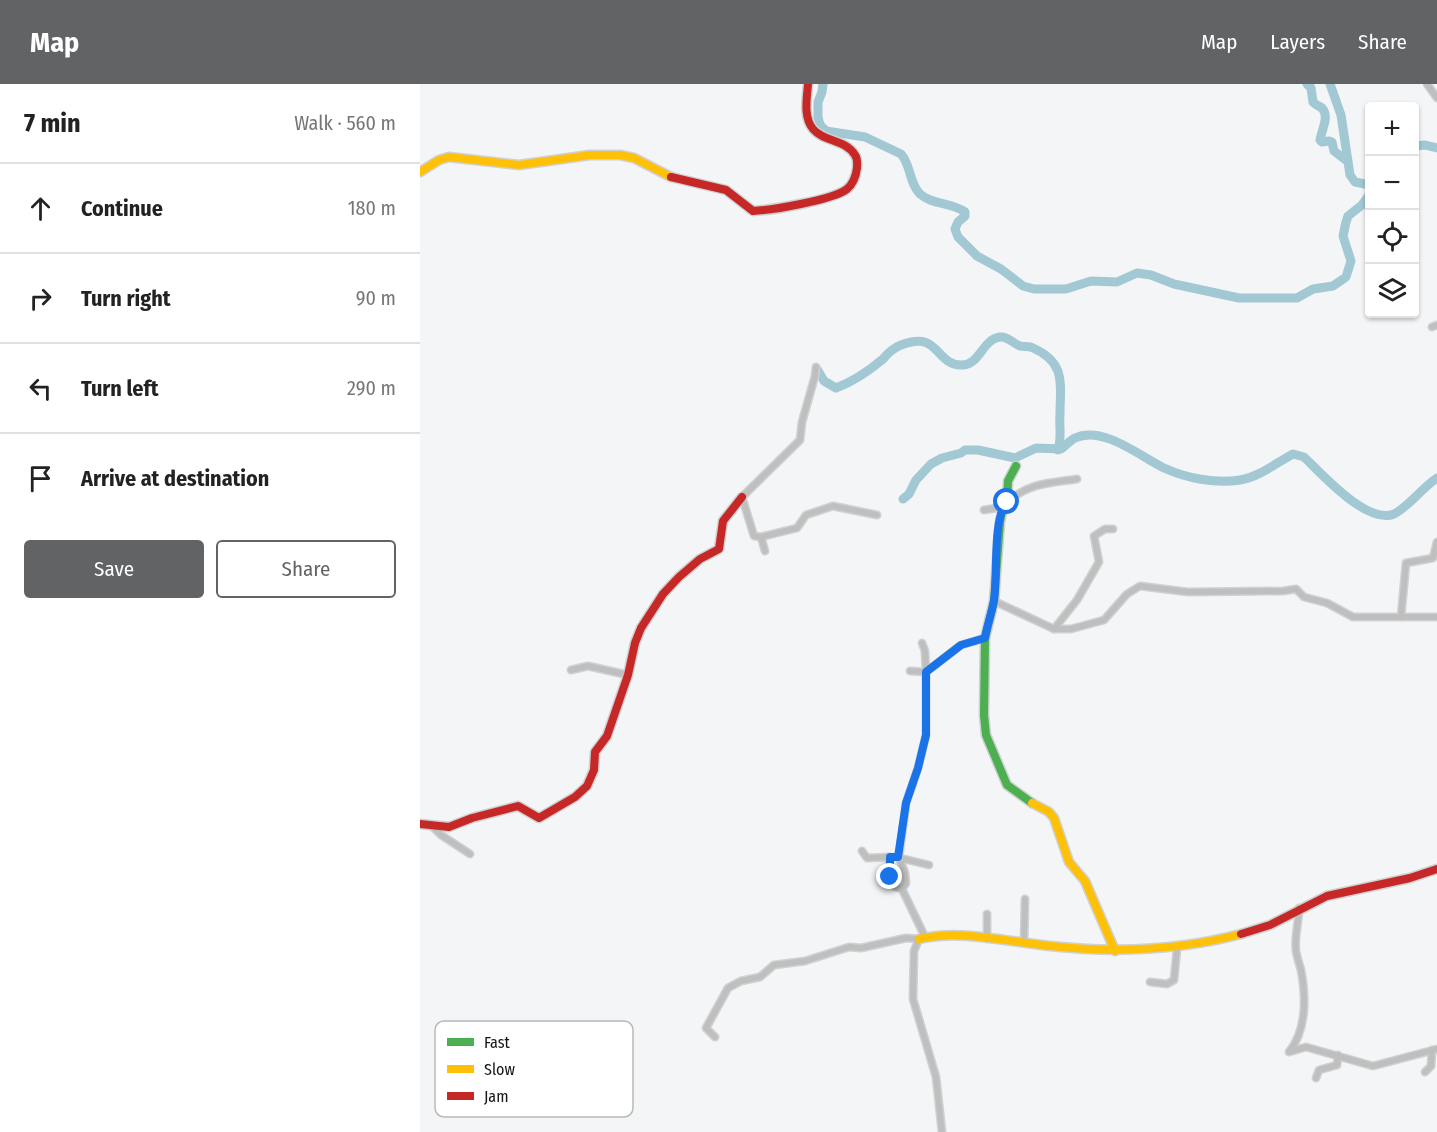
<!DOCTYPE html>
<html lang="en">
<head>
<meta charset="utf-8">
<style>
	:root { --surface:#fff; --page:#f6f6f6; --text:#222; --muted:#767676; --line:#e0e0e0; --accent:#626365 }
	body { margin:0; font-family:"Fira Sans Condensed",sans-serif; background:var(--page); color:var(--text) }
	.controls { position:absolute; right:18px; top:18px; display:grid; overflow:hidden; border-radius:6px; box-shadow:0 2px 4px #0004 }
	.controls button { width:54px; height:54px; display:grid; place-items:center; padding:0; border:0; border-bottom:2px solid var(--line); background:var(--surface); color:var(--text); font:30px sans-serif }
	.stop { position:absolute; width:18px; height:18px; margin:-14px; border:4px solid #1a73e8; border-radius:50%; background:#fff }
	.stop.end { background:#1a73e8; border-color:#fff; box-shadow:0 2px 6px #0008 }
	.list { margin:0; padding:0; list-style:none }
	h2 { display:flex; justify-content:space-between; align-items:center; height:78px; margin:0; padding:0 24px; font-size:26px }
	h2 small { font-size:20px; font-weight:400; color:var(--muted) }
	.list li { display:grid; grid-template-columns:39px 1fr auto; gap:18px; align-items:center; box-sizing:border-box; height:90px; padding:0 24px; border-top:2px solid var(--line) }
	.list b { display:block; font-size:22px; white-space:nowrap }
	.list em { font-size:20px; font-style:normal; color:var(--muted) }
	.actions { display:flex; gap:12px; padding:18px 24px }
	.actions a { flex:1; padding:14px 0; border:2px solid var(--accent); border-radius:6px; text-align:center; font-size:21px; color:var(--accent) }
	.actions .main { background:var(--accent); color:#fff }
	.icon { flex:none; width:33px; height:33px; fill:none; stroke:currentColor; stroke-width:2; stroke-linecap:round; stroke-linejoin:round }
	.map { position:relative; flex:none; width:1017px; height:1048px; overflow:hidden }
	header { display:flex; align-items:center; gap:36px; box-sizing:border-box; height:84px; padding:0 30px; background:var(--accent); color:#fff }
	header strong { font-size:28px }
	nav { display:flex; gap:33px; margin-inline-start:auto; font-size:21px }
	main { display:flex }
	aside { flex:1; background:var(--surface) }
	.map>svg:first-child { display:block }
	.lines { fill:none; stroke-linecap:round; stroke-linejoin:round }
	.river { stroke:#a1c8d3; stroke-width:9 }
	.street-casing { stroke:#d0d1d2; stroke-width:9 }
	.fast-casing { stroke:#d0d1d2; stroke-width:11 }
	.slow-casing { stroke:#d0d1d2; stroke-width:11 }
	.jam-casing { stroke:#d0d1d2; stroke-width:11 }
	.street { stroke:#bfbfbf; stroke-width:6 }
	.fast { stroke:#4caf50; stroke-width:8 }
	.slow { stroke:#ffc107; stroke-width:8 }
	.jam { stroke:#c62828; stroke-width:8 }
	.route { stroke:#1a73e8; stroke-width:8 }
	.key { fill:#fff; stroke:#b8b9b9; stroke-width:1.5 }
	.key-label { font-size:16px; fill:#141516 }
</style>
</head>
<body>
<header>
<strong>Map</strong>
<nav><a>Map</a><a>Layers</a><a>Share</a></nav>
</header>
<main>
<aside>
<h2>7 min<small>Walk · 560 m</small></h2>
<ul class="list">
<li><svg class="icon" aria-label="ahead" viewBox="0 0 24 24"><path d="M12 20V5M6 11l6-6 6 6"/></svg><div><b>Continue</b></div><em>180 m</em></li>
<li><svg class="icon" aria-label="right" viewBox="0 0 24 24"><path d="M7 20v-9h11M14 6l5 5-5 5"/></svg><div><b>Turn right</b></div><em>90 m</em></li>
<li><svg class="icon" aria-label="left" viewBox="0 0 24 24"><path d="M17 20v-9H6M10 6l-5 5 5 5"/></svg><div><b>Turn left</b></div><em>290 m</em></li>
<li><svg class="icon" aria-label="arrive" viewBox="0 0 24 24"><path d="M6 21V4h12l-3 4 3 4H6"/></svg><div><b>Arrive at destination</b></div></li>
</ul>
<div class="actions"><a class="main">Save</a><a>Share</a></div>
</aside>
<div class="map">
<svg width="1017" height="1048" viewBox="0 0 1017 1048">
	<rect width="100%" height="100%" fill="#f3f5f7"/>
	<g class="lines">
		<g class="river">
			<path d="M 403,0 L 402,8 L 398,18 L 398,33 L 400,41 L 406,47 L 445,53 L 481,70 C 491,81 489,99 500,110 C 512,121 531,118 545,128 L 545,132 L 538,138 L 535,145 L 538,153 L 557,172 L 581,185 L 603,202 L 614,205 L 646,205 L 671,197 L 697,198 L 717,189 L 731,191 L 754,200 L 819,214 L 877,214 L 893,205 L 913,202 L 926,193 L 931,177 L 923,152 L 926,138 L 928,132 L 942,121 L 950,110"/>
			<path d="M 887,0 L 891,4 L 893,18 C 896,21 899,22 902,24 C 910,33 901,47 900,56 L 902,58 L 909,57 L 912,58 L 914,67 L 927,77"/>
			<path d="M 910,0 L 921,31 L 930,91 L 935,98 L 950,101"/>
			<path d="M 994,62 L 1005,61 L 1017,64"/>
			<path d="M 397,285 L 404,297 L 416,304 C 432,298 450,286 463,275 C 468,269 473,264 481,261 C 520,246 514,280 541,281 C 560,282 562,255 580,253 C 588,252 592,259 600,262 C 604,263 609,262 613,264 C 647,279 640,301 640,330 C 639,343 642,354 638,366"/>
			<path d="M 483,415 L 489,410 L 496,396 L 511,380 L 522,374 L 541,369 L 545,366 L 558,366 L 595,374 L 616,364 L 641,365 C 646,362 650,356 655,354 C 683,341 721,373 744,384 C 766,394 795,400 820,396 C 839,393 856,379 873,370 L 884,373 C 902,390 947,441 974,430 C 987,424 1003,403 1017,394"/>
		</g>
		<g class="street-casing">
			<g id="street">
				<path d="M 1007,0 L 1017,14"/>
				<path d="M 1012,243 L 1017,241"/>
				<path d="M 396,283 L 395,292 L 382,338 L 380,356 L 322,413 L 334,452 L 341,453 L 377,444 L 386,431 L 413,422 L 457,431"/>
				<path d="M 587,418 C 609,399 629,399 657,395"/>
				<path d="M 564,426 L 583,423"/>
				<path d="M 341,453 L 345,467"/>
				<path d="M 574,517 L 634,545 L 657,516 L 679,478 L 674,452 L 685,445 L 693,445"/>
				<path d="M 981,533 L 986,479 L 1013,474 L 1017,458"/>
				<path d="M 634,545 L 651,545 L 684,536 L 707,510 L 720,502 L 768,508 L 863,507 L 876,505 L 884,513 L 907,519 L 933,533 L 1017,533"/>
				<path d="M 151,586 L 168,582 L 208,591"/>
				<path d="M 490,587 L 506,588 L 505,567 L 502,559"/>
				<path d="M 12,742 L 21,751 L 50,770"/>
				<path d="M 442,767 L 447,774 L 470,773 L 468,788 L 475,803 L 482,805 L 505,853"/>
				<path d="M 476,773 L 509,781"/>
				<path d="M 482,805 L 486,799 L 485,789 L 479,773 L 486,719 L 498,684 L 506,651 L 506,588 L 541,561 L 565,554"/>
				<path d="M 879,824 C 879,838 874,853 876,867 C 877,873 879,879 881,886 C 886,912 887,946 869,968 L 886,963 L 953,982 L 1017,965"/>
				<path d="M 567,830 L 567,855"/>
				<path d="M 604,859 L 605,815"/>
				<path d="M 730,898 L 747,900 L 754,896 L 757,865"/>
				<path d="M 295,953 L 286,944 L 308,904 L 321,897 L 340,893 L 354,881 L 385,877 L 429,863 L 441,864 L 486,854 L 499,855 L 494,867 L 493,915 L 516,993 L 522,1048"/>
				<path d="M 1005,988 L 1011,982 L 1012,966"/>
				<path d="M 896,994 L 899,986 L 917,981 L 918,971"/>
			</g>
		</g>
		<g class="fast-casing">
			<path id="fast" d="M 596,382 L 588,397 L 587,418 L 583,423 L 580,438 L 574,517 L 565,554 L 564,631 L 566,651 L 587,701 L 612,719"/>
		</g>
		<g class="slow-casing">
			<g id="slow">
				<path d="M 0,88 L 19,76 L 29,73 L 99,81 L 170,71 L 200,71 L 214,74 L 251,93"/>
				<path d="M 612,719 L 629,728 L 634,734 L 649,778 L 665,797 L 695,867"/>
				<path d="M 499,855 C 541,845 588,858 630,862 C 695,869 757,867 821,850"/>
			</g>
		</g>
		<g class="jam-casing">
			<g id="jam">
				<path d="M 251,93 L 306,106 L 333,127 C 352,126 413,116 427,105 C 433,100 436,92 437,84 C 437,79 438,75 435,71 C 425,55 404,58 393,45 C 383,33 387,14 388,0"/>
				<path d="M 0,740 L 29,743 L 52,734 L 98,722 L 119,734 L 155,713 L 167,702 L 174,686 L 175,668 L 187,652 L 208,591 L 215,559 L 221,544 L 243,510 L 259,493 L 280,475 L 299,465 L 303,437 L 322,413"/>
				<path d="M 821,850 L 850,841 L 907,812 L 990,794 L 1017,785"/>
			</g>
		</g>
		<use href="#street" class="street"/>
		<use href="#fast" class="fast"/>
		<use href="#slow" class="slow"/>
		<use href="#jam" class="jam"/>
	</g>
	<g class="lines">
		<path class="route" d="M 470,793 L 470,773 L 478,773 L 486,719 L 498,684 L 506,651 L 506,588 L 541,561 L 565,554 C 567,541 572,529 574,516 C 578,493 572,435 587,418"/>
	</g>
	<rect x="15" y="937" width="198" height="96" rx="9" class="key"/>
	<rect x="27" y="954" width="27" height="8" fill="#4caf50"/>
	<rect x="27" y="981" width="27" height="8" fill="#ffc107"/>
	<rect x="27" y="1008" width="27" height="8" fill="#c62828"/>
	<g class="key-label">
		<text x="64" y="964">Fast</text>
		<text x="64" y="991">Slow</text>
		<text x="64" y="1018">Jam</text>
	</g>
</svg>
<div class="controls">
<button>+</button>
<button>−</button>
<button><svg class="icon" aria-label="locate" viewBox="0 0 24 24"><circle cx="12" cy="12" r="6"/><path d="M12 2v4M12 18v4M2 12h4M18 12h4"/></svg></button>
<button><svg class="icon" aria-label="layers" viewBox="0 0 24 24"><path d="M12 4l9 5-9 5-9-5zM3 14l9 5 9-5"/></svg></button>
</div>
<div class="stop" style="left:587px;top:418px"></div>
<div class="stop end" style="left:470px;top:793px"></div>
</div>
</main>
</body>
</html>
